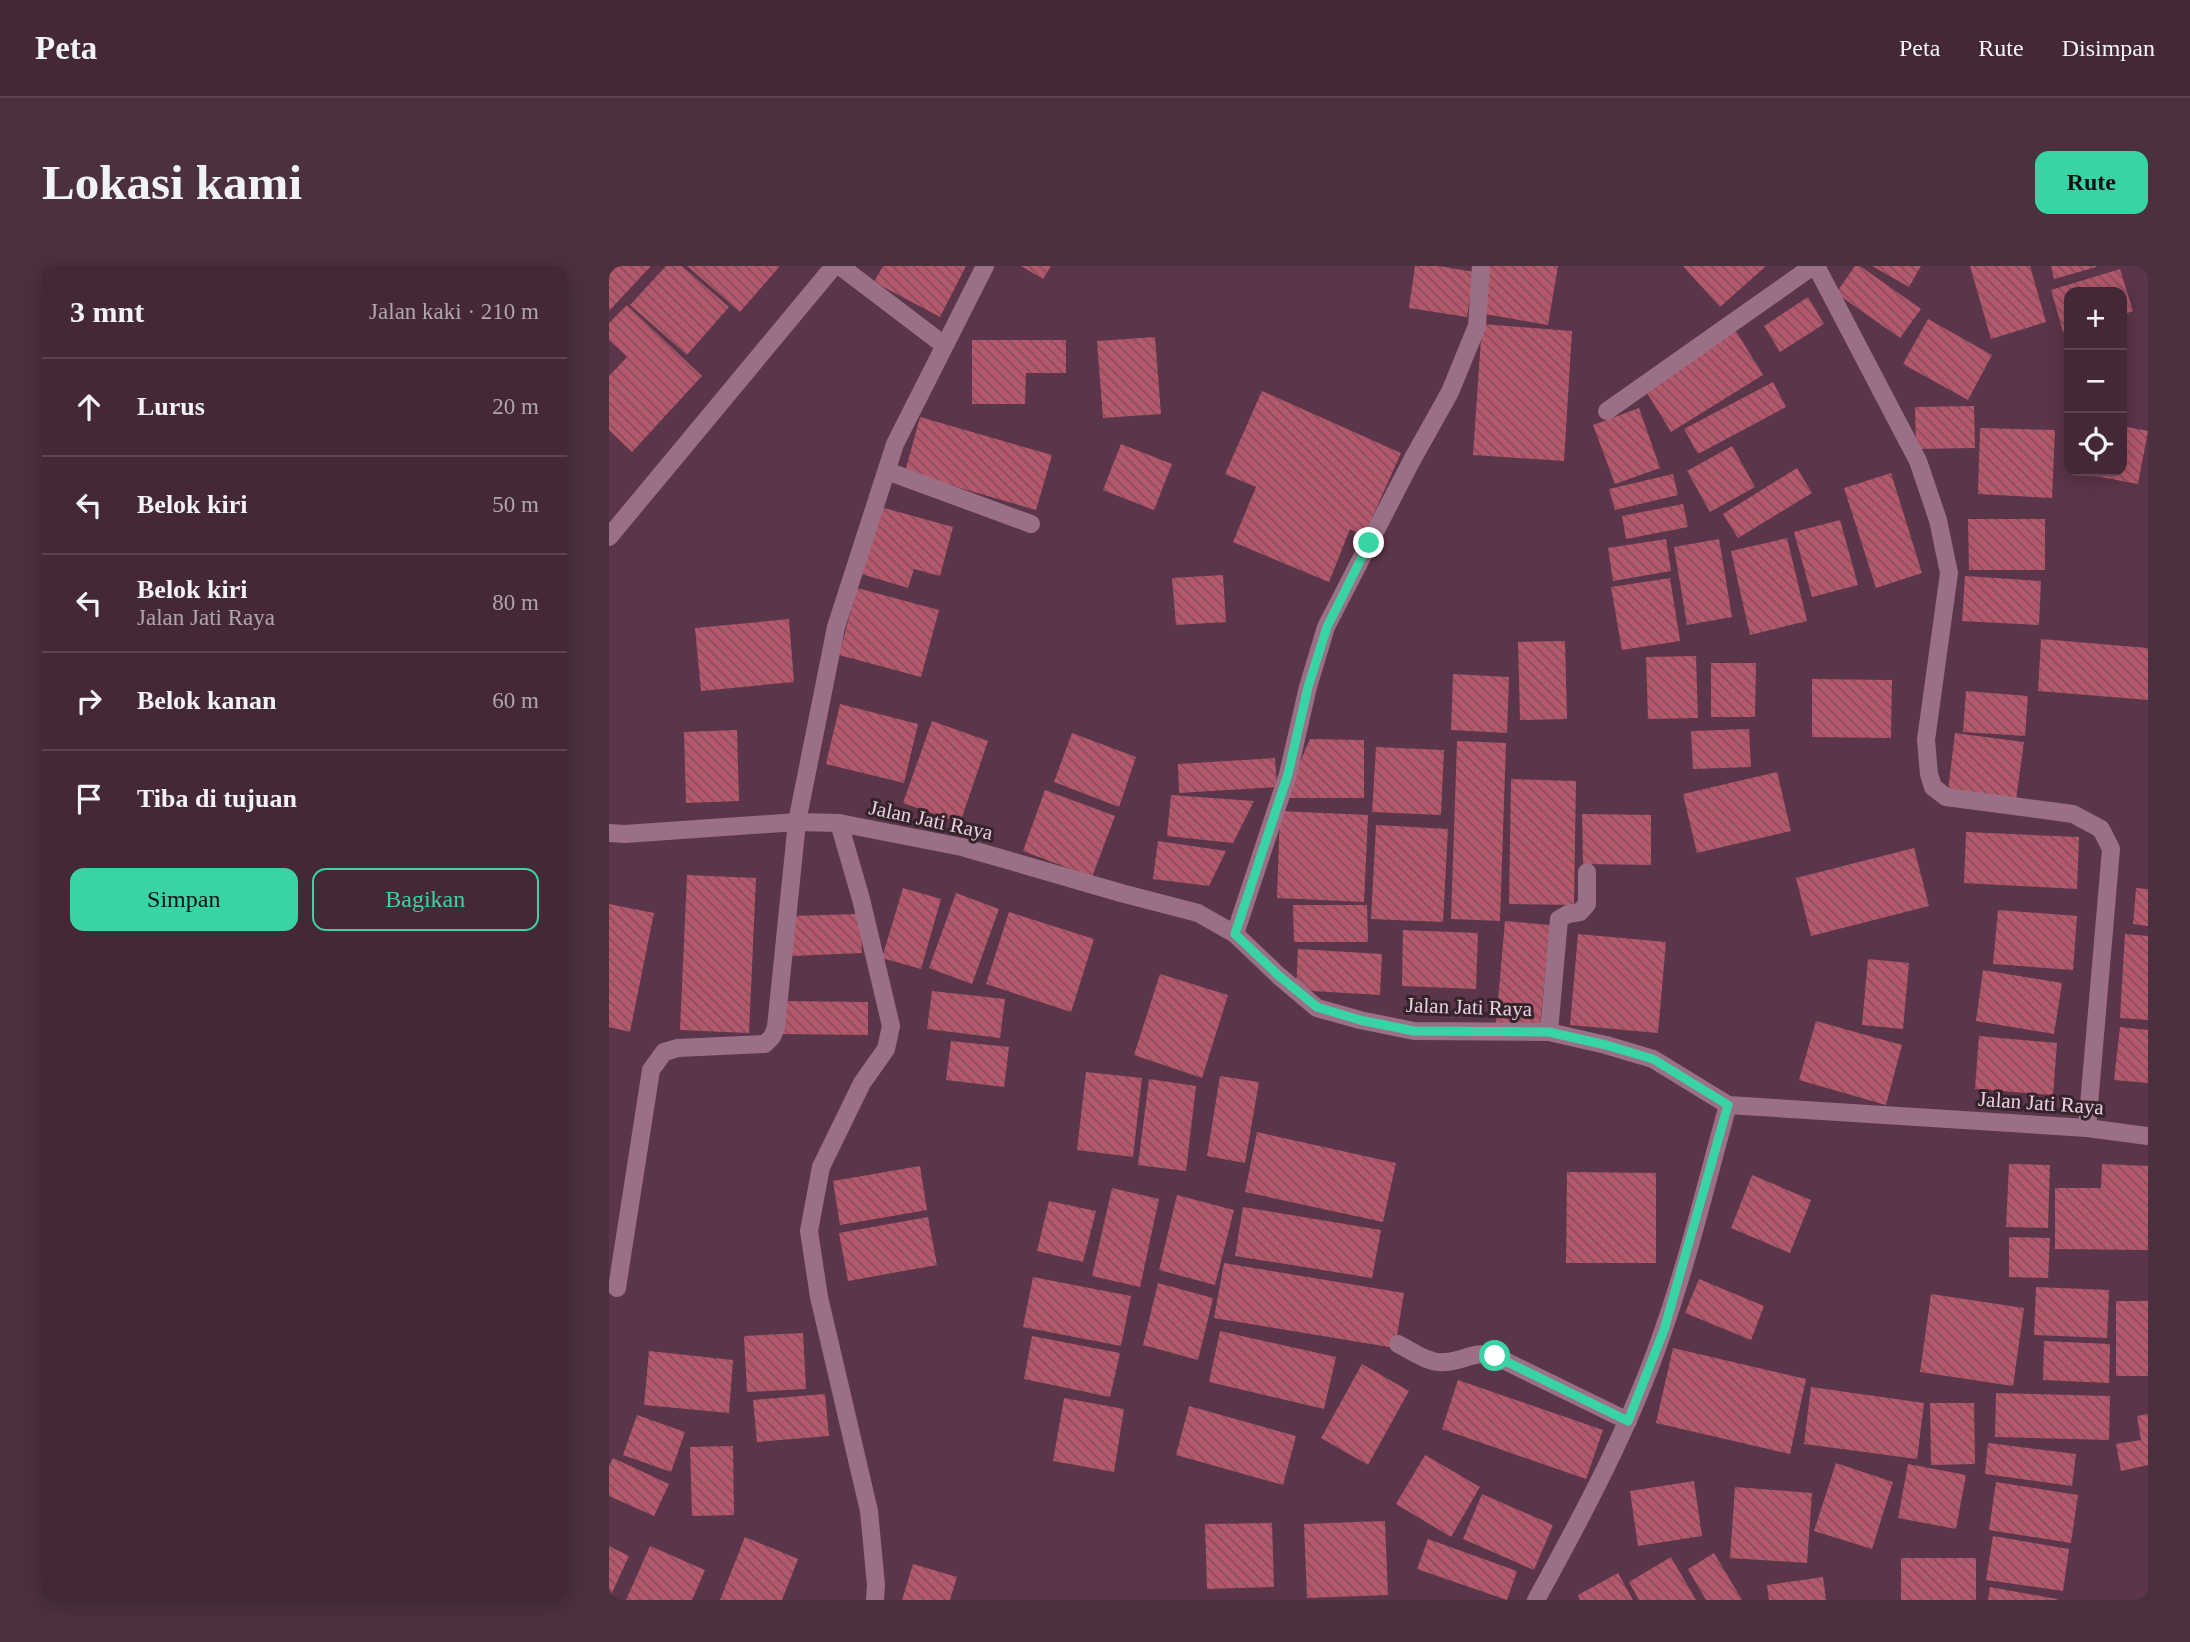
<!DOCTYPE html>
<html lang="id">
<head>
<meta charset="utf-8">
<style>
	:root { --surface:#442837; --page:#4b303f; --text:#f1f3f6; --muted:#afa6ad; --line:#5c4452; --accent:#39d4a5 }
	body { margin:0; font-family:"Times New Roman",serif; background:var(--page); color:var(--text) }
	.controls { position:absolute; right:21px; top:21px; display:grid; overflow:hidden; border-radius:14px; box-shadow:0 4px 18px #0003 }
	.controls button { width:63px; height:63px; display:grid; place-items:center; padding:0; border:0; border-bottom:2px solid var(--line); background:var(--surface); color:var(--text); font:35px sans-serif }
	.stop { position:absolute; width:21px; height:21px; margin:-16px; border:5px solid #39d4a5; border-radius:50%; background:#fff }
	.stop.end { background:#39d4a5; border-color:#fff; box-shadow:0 2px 7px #0008 }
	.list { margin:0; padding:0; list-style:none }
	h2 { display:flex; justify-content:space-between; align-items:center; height:91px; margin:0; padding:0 28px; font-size:30px }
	h2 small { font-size:23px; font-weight:400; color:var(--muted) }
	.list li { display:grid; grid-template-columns:46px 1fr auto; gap:21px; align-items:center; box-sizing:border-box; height:98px; padding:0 28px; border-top:2px solid var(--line) }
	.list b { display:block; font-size:26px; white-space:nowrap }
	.list p { margin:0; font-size:23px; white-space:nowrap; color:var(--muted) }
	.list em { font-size:23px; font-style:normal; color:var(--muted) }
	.actions { display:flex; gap:14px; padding:21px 28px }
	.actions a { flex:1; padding:16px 0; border:2px solid var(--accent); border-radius:14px; text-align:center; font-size:24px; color:var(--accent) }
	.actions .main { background:var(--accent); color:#111 }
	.icon { flex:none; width:38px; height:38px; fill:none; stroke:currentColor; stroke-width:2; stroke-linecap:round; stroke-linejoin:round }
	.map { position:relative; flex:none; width:1539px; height:1334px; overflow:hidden; border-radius:14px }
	header { display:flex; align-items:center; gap:42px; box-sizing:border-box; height:98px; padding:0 35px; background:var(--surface); border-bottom:2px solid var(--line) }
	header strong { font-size:33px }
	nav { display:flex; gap:38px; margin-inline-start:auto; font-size:24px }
	.intro { display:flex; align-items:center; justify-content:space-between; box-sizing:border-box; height:168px; padding:0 42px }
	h1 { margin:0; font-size:49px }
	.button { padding:18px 32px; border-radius:14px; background:var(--accent); color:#111; font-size:24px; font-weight:700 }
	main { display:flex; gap:42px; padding:0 42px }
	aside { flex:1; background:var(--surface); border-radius:14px; box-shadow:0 4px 18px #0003 }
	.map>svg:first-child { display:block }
	.building { fill:url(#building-back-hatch) }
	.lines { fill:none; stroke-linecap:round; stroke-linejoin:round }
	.minor { stroke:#9b7086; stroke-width:18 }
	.route { stroke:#39d4a5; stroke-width:9 }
	.labels { text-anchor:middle; stroke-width:6; stroke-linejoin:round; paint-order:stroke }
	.street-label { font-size:21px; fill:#ead1dc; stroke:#35232c }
</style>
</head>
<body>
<header>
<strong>Peta</strong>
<nav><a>Peta</a><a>Rute</a><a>Disimpan</a></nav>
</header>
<div class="intro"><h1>Lokasi kami</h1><a class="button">Rute</a></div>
<main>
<aside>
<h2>3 mnt<small>Jalan kaki · 210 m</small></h2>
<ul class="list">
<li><svg class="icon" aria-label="ahead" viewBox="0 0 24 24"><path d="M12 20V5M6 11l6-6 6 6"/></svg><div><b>Lurus</b></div><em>20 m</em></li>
<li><svg class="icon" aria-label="left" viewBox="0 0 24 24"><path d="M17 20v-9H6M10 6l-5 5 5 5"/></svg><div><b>Belok kiri</b></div><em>50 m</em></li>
<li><svg class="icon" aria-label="left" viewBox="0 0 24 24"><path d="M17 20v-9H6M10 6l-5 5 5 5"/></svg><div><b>Belok kiri</b><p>Jalan Jati Raya</p></div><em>80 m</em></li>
<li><svg class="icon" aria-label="right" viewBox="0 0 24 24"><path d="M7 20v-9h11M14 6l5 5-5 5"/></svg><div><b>Belok kanan</b></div><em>60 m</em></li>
<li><svg class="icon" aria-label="arrive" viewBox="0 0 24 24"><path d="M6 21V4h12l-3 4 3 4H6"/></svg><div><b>Tiba di tujuan</b></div></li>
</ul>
<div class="actions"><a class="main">Simpan</a><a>Bagikan</a></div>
</aside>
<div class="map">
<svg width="1539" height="1334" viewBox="0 0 1539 1334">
	<defs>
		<pattern id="building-back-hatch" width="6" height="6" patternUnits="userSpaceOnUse" patternTransform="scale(1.75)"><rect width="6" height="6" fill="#b4586c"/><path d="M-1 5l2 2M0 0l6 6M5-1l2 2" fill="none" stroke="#884e5b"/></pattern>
	</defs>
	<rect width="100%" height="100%" fill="#5b3549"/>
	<g class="building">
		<path d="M 0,0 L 42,0 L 0,45 Z"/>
		<path d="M 57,0 L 73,0 L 120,41 L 78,89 L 21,39 Z"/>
		<path d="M 78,0 L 171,0 L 131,46 Z"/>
		<path d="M 274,0 L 357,0 L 331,51 L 265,16 Z"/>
		<path d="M 412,0 L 442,0 L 434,13 Z"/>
		<path d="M 806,0 L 830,0 L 865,6 L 858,51 L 800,42 Z"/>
		<path d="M 878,0 L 949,0 L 939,59 L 870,47 Z"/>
		<path d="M 1074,0 L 1157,0 L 1111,41 Z"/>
		<path d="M 1246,0 L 1251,0 L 1312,43 L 1291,72 L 1227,27 Z"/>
		<path d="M 1263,0 L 1312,0 L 1300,21 Z"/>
		<path d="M 1361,0 L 1421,0 L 1437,56 L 1382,73 Z"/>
		<path d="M 1442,0 L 1487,0 L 1487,1 L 1445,13 Z"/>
		<path d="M 1511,3 L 1524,45 L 1513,49 L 1513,26 L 1460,26 L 1460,64 L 1454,66 L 1442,24 Z"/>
		<path d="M 1199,31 L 1215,58 L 1171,86 L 1155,60 Z"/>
		<path d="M 18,39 L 93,110 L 23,186 L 0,164 L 0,110 L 18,91 L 0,74 L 0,57 Z"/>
		<path d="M 1319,53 L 1383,89 L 1359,134 L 1294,98 Z"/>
		<path d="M 873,58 L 963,65 L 955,195 L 864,189 Z"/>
		<path d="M 1127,65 L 1154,109 L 1062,166 L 1035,122 Z"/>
		<path d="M 546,71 L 552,148 L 494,152 L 488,75 Z"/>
		<path d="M 363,74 L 457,74 L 457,107 L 417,107 L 416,138 L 363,138 Z"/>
		<path d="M 1164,116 L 1177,141 L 1089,188 L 1075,163 Z"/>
		<path d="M 653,125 L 792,187 L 755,270 L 741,263 L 720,316 L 624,276 L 647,221 L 616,208 Z"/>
		<path d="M 1365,140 L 1366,182 L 1307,183 L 1306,141 Z"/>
		<path d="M 1030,142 L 1051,202 L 1006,218 L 984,159 Z"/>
		<path d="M 311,151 L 443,189 L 427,244 L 296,206 Z"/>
		<path d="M 1513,160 L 1539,165 L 1529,218 L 1464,206 L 1513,205 Z"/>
		<path d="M 1371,162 L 1446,164 L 1443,232 L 1369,228 Z"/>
		<path d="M 512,178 L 563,198 L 545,244 L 494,224 Z"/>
		<path d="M 1123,180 L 1146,221 L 1101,246 L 1078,205 Z"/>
		<path d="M 1188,202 L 1203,227 L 1129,272 L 1114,248 Z"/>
		<path d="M 1282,207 L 1313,307 L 1267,322 L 1235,222 Z"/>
		<path d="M 1064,208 L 1069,229 L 1006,244 L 1000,223 Z"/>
		<path d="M 1074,238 L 1079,261 L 1017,273 L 1013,250 Z"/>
		<path d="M 268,240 L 344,261 L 331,310 L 305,303 L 299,322 L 249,307 Z"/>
		<path d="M 1359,253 L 1436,253 L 1436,304 L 1360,304 Z"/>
		<path d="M 1231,254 L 1249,319 L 1203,331 L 1185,266 Z"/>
		<path d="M 1178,272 L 1198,355 L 1141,369 L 1122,285 Z"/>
		<path d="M 1057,273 L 1062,305 L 1004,315 L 999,282 Z"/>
		<path d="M 1110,273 L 1123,351 L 1078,359 L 1065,281 Z"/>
		<path d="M 614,309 L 617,356 L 567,359 L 563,312 Z"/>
		<path d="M 1356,310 L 1432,315 L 1430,359 L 1353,355 Z"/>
		<path d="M 1061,312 L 1071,375 L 1013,384 L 1002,321 Z"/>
		<path d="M 248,322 L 330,344 L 312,411 L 230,389 Z"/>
		<path d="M 180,353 L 185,416 L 92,425 L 86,362 Z"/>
		<path d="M 1432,373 L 1539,382 L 1539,434 L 1429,425 Z"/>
		<path d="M 956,375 L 958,453 L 911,454 L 909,376 Z"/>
		<path d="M 1087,390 L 1089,452 L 1039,453 L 1037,391 Z"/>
		<path d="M 1102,397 L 1147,397 L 1146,451 L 1102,451 Z"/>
		<path d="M 844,408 L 900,411 L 898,467 L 842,464 Z"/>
		<path d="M 1203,413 L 1283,414 L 1282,472 L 1203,471 Z"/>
		<path d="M 1357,425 L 1419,430 L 1416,470 L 1354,466 Z"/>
		<path d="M 231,438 L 309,458 L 295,517 L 217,498 Z"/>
		<path d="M 323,455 L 379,475 L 351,557 L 294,537 Z"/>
		<path d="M 1140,463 L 1142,501 L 1084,503 L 1082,465 Z"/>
		<path d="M 128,464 L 130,535 L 77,537 L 75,466 Z"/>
		<path d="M 463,467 L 527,491 L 510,541 L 445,516 Z"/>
		<path d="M 1346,467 L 1415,476 L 1407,534 L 1339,525 Z"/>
		<path d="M 701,473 L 755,474 L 755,532 L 675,532 Z"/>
		<path d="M 848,475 L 897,477 L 891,655 L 842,653 Z"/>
		<path d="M 767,481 L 835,484 L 832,549 L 763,546 Z"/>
		<path d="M 666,492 L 668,521 L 570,527 L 569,498 Z"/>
		<path d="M 1168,506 L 1182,565 L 1088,587 L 1074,528 Z"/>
		<path d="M 902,513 L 967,515 L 965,639 L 900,638 Z"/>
		<path d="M 436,524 L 506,550 L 483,611 L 414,585 Z"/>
		<path d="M 562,529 L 645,535 L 624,577 L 558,570 Z"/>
		<path d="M 671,545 L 759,549 L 755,636 L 668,632 Z"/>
		<path d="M 973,548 L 1042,549 L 1042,599 L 974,598 Z"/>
		<path d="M 767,559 L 839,563 L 834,656 L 762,653 Z"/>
		<path d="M 1357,566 L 1470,571 L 1468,623 L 1355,617 Z"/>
		<path d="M 549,575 L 617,585 L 600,620 L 544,613 Z"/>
		<path d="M 1305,582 L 1320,640 L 1202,670 L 1187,612 Z"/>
		<path d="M 78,609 L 147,612 L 140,767 L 71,764 Z"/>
		<path d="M 294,622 L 332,633 L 312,703 L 273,692 Z"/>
		<path d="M 1527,622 L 1539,623 L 1539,660 L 1524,658 Z"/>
		<path d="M 347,627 L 390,643 L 363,718 L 320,702 Z"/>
		<path d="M 0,638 L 45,647 L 21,766 L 0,761 Z"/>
		<path d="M 684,639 L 758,639 L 759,676 L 685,676 Z"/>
		<path d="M 1389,644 L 1468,650 L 1464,704 L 1384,698 Z"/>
		<path d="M 400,646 L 485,673 L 462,746 L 377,718 Z"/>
		<path d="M 251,648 L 253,687 L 182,690 L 180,650 Z"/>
		<path d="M 896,655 L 941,659 L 931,761 L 887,757 Z"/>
		<path d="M 794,664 L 869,667 L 867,723 L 793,720 Z"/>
		<path d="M 969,668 L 1057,676 L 1049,767 L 961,759 Z"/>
		<path d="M 1516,668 L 1539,670 L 1539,754 L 1511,752 Z"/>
		<path d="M 689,683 L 773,688 L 771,729 L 687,724 Z"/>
		<path d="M 1259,693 L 1300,697 L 1294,763 L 1253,759 Z"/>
		<path d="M 1374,704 L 1453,717 L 1445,768 L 1367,755 Z"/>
		<path d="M 551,708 L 619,729 L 593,812 L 525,789 Z"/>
		<path d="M 323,725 L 396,733 L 391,772 L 318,763 Z"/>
		<path d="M 172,735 L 259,736 L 259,769 L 171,768 Z"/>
		<path d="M 1207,755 L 1293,779 L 1277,839 L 1190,814 Z"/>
		<path d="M 1511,761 L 1539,764 L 1539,817 L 1505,814 Z"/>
		<path d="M 1370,770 L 1448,777 L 1444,829 L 1366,823 Z"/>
		<path d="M 342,775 L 400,781 L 395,821 L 337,814 Z"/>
		<path d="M 477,806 L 533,812 L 524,891 L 468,884 Z"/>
		<path d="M 611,810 L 650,816 L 636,897 L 598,890 Z"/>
		<path d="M 540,813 L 587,820 L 577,905 L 529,899 Z"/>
		<path d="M 648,866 L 787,897 L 774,956 L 636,926 Z"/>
		<path d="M 1400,898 L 1441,899 L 1439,962 L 1397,961 Z"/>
		<path d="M 1493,898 L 1539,900 L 1539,984 L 1446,983 L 1446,922 L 1492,922 Z"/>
		<path d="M 311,900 L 318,944 L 231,959 L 224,915 Z"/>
		<path d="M 958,906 L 1047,907 L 1047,997 L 957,997 Z"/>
		<path d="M 1143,909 L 1202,934 L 1181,987 L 1122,962 Z"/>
		<path d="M 503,922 L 550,933 L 531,1021 L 483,1010 Z"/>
		<path d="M 568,929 L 625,944 L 606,1019 L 550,1004 Z"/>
		<path d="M 440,935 L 487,945 L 474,996 L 428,985 Z"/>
		<path d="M 634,941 L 772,964 L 763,1012 L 626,990 Z"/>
		<path d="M 319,951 L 328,999 L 239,1015 L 230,967 Z"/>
		<path d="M 1400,971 L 1441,972 L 1439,1012 L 1400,1011 Z"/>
		<path d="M 615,997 L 795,1027 L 786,1082 L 605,1052 Z"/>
		<path d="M 424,1011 L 522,1030 L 512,1080 L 414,1061 Z"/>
		<path d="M 1090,1013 L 1155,1040 L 1142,1074 L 1076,1047 Z"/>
		<path d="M 549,1017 L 604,1032 L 589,1094 L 534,1079 Z"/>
		<path d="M 1427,1021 L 1500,1024 L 1498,1072 L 1425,1069 Z"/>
		<path d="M 1322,1028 L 1415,1042 L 1404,1120 L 1311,1106 Z"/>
		<rect x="1507" y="1035" width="32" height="75"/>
		<path d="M 611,1065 L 727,1091 L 715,1143 L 600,1116 Z"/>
		<path d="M 194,1067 L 197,1123 L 138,1126 L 135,1070 Z"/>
		<path d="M 423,1070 L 511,1087 L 501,1131 L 415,1113 Z"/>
		<path d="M 1435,1075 L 1501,1078 L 1500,1117 L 1434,1114 Z"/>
		<path d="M 1064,1082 L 1197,1113 L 1181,1188 L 1047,1157 Z"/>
		<path d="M 40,1085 L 124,1094 L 120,1147 L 35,1139 Z"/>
		<path d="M 753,1098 L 800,1125 L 759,1199 L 712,1172 Z"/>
		<path d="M 849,1114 L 994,1164 L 977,1213 L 833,1163 Z"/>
		<path d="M 1202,1121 L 1315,1137 L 1308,1193 L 1195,1178 Z"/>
		<path d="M 1387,1127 L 1501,1130 L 1500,1174 L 1386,1171 Z"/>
		<path d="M 216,1128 L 220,1170 L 148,1176 L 144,1134 Z"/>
		<path d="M 455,1132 L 515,1143 L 505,1206 L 444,1195 Z"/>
		<path d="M 1321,1137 L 1365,1137 L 1366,1198 L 1322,1199 Z"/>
		<path d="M 580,1140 L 687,1170 L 674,1219 L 567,1189 Z"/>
		<path d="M 1539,1148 L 1539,1199 L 1512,1205 L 1507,1178 L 1532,1174 L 1528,1150 Z"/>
		<path d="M 28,1149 L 76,1166 L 62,1206 L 14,1189 Z"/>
		<path d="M 1379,1177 L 1467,1188 L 1463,1220 L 1376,1208 Z"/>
		<path d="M 124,1180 L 125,1249 L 83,1250 L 81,1181 Z"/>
		<path d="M 816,1189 L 871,1221 L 842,1271 L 787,1238 Z"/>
		<path d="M 4,1192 L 60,1218 L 45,1250 L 0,1230 L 0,1200 Z"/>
		<path d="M 1227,1197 L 1284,1216 L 1263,1283 L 1205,1265 Z"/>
		<path d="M 1299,1198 L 1357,1209 L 1347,1263 L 1289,1252 Z"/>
		<path d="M 1085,1215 L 1093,1270 L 1029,1280 L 1021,1225 Z"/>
		<path d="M 1387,1216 L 1469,1229 L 1462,1277 L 1380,1264 Z"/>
		<path d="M 1126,1221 L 1203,1227 L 1198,1297 L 1121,1292 Z"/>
		<path d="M 873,1228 L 944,1259 L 925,1304 L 854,1273 Z"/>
		<path d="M 776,1255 L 779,1329 L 698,1332 L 695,1258 Z"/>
		<path d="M 663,1257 L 665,1321 L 598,1323 L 596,1258 Z"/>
		<path d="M 1384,1270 L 1460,1283 L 1454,1325 L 1377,1314 Z"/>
		<path d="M 136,1271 L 189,1293 L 173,1334 L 111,1334 Z"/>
		<path d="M 819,1273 L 908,1305 L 898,1334 L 808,1303 Z"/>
		<path d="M 0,1280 L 20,1290 L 0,1333 Z"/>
		<path d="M 41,1280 L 96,1304 L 83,1334 L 17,1334 Z"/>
		<path d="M 1105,1287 L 1133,1334 L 1097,1334 L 1079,1303 Z"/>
		<path d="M 1062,1291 L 1087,1334 L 1030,1334 L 1020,1316 Z"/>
		<rect x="1292" y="1292" width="75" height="42"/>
		<path d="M 304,1298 L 348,1311 L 341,1334 L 293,1334 Z"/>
		<path d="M 1009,1307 L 1024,1334 L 971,1334 L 969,1329 Z"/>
		<path d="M 1214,1311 L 1217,1334 L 1160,1334 L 1158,1319 Z"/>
		<path d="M 1381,1321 L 1448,1333 L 1448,1334 L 1379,1334 Z"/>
	</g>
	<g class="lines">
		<g class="minor">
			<path d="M 231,0 L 335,79"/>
			<path d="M 1207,0 L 1309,195 L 1329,254 L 1340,307 L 1317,474 L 1320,508 L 1324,521 L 1337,531 L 1464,548 L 1492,563 L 1502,583 L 1478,862"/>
			<path d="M 998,145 L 1204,0"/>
			<path d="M 278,205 L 422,258"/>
			<path d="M 0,271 L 225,0"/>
			<path d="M 230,557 L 252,633 L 282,760 L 277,783 L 253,817 L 212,901 L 200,965 L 210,1031 L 260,1245 L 267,1319 L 266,1334"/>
			<path d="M 0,567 L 16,568 L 188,556 L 230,557 L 353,581 L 512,627 L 589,647 L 626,668 L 670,710 L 708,742 L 751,754 L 805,765 L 940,766 L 997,779 L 1044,793 L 1119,839 L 1478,862 L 1539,870"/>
			<path d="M 626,668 L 679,508 L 699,421 L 717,361 L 803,194 L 841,126 L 868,60 L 872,0"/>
			<path d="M 940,766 L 950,653 L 959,648 L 971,646 L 978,638 L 978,606"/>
			<path d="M 8,1022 L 42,804 L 55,786 L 69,782 L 156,778 L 163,771 L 167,761 L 188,556 L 227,361 L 286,178 L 376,0"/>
			<path d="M 789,1078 C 803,1085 820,1098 836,1096 C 856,1095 865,1084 886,1090 L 1019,1155"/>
			<path d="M 927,1334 C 975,1247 1022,1159 1054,1065 C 1080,991 1098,914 1119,839"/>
		</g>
	</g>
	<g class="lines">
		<path class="route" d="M 760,277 L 718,361 L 699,421 L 679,508 L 626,668 L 670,710 L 708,741 L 751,754 L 805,765 L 940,766 L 997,779 L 1044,793 L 1119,839 L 1055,1064 L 1019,1155 L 886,1090"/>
	</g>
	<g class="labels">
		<g class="street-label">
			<text transform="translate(322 554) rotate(12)" y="7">Jalan Jati Raya</text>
			<text transform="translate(860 741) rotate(2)" y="7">Jalan Jati Raya</text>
			<text transform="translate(1432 837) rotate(4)" y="7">Jalan Jati Raya</text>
		</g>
	</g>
</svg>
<div class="controls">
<button>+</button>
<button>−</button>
<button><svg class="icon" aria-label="locate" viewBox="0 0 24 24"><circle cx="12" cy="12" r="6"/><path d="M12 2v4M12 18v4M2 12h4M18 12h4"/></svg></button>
</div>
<div class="stop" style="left:886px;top:1090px"></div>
<div class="stop end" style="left:760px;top:277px"></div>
</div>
</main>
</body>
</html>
